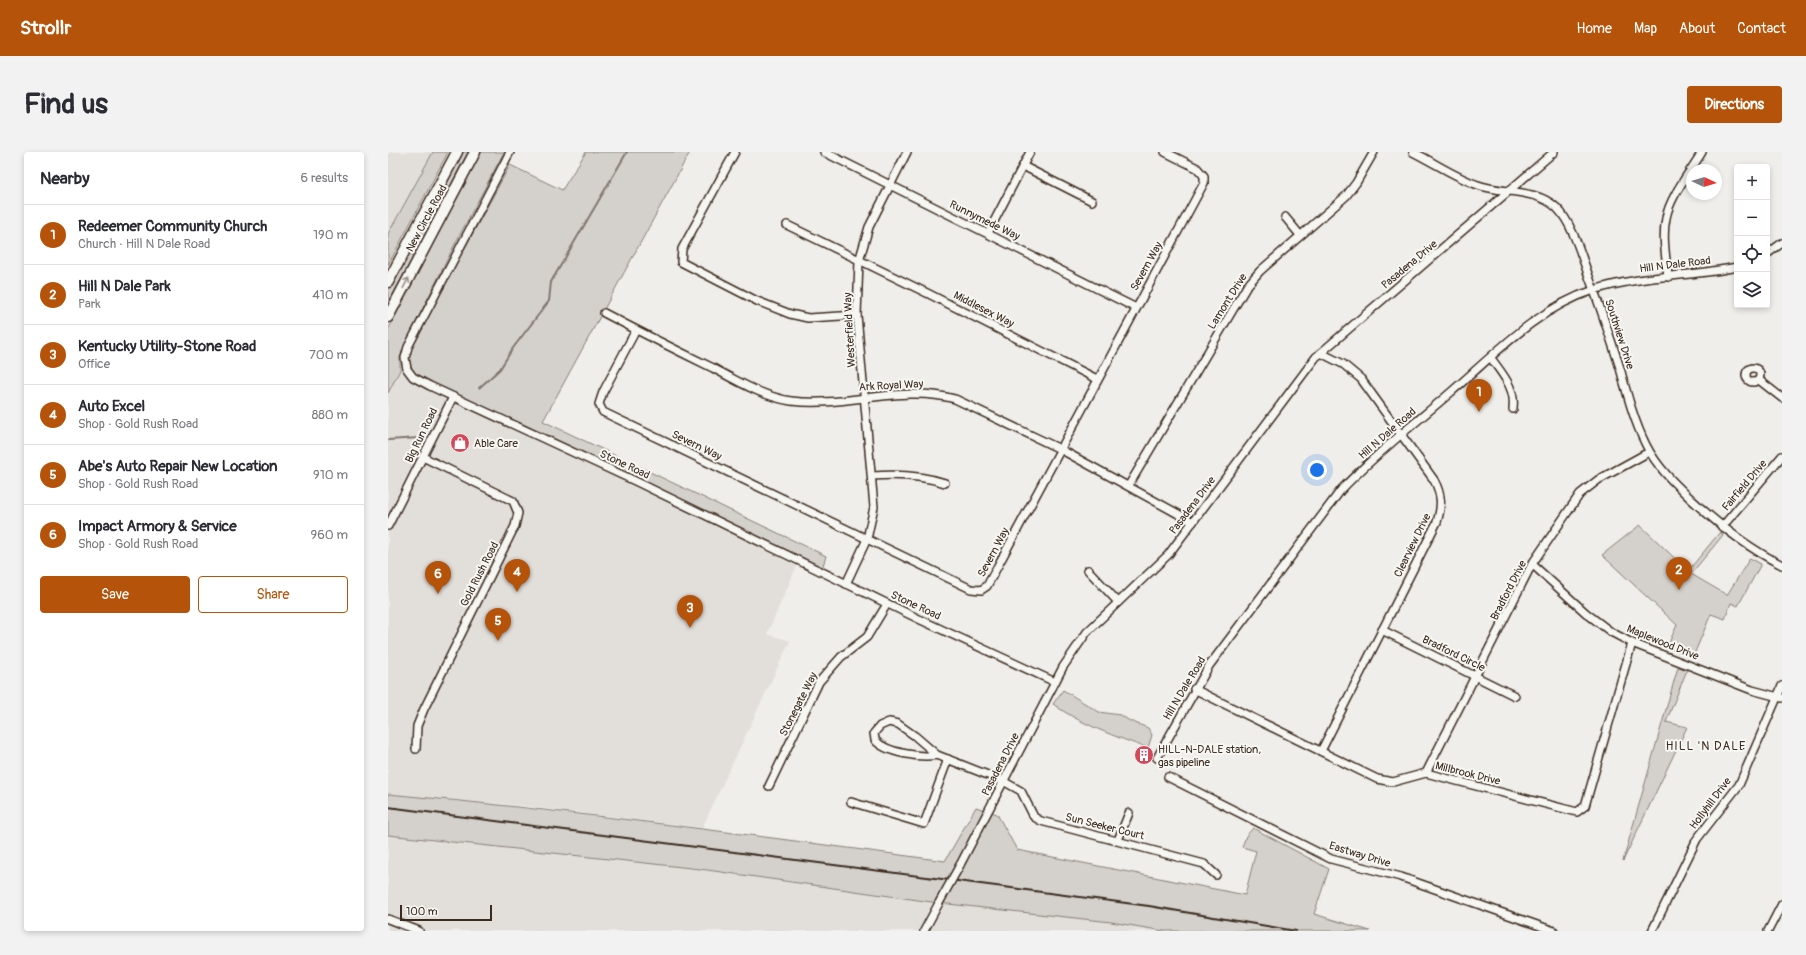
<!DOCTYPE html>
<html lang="en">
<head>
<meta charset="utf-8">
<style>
	:root { --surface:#fff; --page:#f2f2f3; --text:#2b2b33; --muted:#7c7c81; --line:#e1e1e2; --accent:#b45309 }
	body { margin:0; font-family:Pangolin,sans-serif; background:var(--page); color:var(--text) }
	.controls { position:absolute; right:12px; top:12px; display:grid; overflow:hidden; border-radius:4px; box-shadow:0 2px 6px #0003 }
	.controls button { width:36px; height:36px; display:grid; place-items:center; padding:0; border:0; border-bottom:1px solid var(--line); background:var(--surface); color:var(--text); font:20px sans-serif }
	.compass { position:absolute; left:1298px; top:12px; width:36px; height:36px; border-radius:50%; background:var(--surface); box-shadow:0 2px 6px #0003; rotate:94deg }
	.scale { position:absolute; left:12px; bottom:10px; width:92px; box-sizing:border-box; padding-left:4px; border:2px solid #3b2a1e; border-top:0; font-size:11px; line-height:14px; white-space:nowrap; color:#3b2a1e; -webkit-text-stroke:3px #f6f6f2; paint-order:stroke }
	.you { position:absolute; left:929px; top:318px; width:14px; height:14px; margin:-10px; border:3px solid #fff; border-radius:50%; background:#1a73e8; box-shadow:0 0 0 6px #1a73e833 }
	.badge { display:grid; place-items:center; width:26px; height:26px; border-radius:50%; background:var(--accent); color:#fff; font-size:13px; font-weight:700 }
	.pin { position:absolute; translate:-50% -33px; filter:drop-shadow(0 1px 2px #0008) }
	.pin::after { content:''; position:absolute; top:21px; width:14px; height:12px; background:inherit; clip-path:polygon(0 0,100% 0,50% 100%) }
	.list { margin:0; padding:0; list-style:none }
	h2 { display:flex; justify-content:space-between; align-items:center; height:52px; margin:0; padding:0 16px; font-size:17px }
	h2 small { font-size:13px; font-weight:400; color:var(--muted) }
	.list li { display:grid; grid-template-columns:26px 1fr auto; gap:12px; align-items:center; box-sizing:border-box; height:60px; padding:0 16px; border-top:1px solid var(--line) }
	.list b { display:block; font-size:15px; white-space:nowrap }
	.list p { margin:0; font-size:13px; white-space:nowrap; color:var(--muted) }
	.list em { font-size:13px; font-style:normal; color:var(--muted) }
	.actions { display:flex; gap:8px; padding:12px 16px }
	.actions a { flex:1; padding:9px 0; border:1px solid var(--accent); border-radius:4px; text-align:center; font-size:14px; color:var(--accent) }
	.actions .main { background:var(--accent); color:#fff }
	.icon { flex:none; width:22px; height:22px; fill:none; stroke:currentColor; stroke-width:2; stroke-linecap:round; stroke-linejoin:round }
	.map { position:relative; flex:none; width:1394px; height:779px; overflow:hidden; border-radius:4px }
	header { display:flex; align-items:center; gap:24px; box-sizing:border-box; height:56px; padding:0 20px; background:var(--accent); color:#fff }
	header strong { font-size:19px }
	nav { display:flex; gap:22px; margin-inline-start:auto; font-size:14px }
	.intro { display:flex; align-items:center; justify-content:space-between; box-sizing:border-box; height:96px; padding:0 24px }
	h1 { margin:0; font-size:28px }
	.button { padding:10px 18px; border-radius:4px; background:var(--accent); color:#fff; font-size:14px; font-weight:700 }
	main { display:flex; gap:24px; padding:0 24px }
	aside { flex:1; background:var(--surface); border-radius:4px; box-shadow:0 2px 6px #0003 }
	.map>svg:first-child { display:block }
	.built { fill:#e2dfdb }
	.green { fill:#d4d1cc; stroke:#887e75 }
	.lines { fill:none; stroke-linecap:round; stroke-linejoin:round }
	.stream { stroke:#81766d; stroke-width:2 }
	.minor-casing { stroke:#3b2a1e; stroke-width:10 }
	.highway-casing { stroke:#3b2a1e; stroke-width:13 }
	.minor { stroke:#f6f6f2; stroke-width:7 }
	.highway { stroke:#f6f6f2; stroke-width:10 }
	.rail { stroke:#3b2a1e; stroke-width:2 }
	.minor-bridge-casing { stroke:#3b2a1e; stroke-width:10; stroke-linecap:butt }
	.minor-bridge { stroke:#f6f6f2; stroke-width:7 }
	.oneway { stroke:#989088 }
	.labels { text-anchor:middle; stroke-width:4; stroke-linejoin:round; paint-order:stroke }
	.street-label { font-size:11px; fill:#3b2a1e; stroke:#f6f6f2 }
	.poi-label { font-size:11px; fill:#3b2a1e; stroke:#f6f6f2; text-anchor:start }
	.neighbourhood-label { font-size:12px; letter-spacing:1px; fill:#3b2a1e; stroke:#f6f6f2 }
</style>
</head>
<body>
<header>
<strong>Strollr</strong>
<nav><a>Home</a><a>Map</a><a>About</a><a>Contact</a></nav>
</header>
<div class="intro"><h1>Find us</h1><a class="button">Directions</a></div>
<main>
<aside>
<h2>Nearby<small>6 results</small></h2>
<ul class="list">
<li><span class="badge">1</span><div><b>Redeemer Community Church</b><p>Church · Hill N Dale Road</p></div><em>190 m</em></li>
<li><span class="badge">2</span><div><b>Hill N Dale Park</b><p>Park</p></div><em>410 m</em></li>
<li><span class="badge">3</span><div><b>Kentucky Utility-Stone Road</b><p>Office</p></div><em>700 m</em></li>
<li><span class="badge">4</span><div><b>Auto Excel</b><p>Shop · Gold Rush Road</p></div><em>880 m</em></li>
<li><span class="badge">5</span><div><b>Abe's Auto Repair New Location</b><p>Shop · Gold Rush Road</p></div><em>910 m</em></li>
<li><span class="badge">6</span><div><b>Impact Armory &amp; Service</b><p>Shop · Gold Rush Road</p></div><em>960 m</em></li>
</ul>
<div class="actions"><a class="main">Save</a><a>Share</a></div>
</aside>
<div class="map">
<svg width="1394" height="779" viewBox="0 0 1394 779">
	<rect width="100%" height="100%" fill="#efeeea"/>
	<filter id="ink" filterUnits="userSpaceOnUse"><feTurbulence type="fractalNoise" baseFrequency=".025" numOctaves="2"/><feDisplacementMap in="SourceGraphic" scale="8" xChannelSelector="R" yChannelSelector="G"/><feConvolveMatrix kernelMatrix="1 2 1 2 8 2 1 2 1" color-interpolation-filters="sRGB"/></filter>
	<g filter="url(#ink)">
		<g class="built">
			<path d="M 0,0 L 45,0 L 0,82 Z"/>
			<path d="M 17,210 L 411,409 L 379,482 L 402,489 L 314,676 L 135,654 L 0,642 L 0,241 Z"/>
			<path d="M 0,683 L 312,717 L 551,751 L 723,770 L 776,779 L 0,779 Z"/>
		</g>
		<g class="green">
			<path d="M 45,0 L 60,0 L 0,113 L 0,82 Z"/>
			<path d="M 73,0 L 80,0 L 0,152 L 0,137 Z"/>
			<path d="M 93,0 L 116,0 L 70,86 L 25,176 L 12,205 L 12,218 L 0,241 L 0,178 Z"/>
			<path d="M 198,0 L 302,0 L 155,269 L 438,404 L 433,420 L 25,225 L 17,206 L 122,13 L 174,38 Z"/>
			<path d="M 1252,373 L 1300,419 L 1332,380 L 1335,383 L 1303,422 L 1339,443 L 1362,406 L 1373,412 L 1350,454 L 1343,451 L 1337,467 L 1323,462 L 1305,505 L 1279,495 L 1289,473 L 1214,403 Z"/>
			<path d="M 1290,515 L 1299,518 L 1278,570 L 1299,575 L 1235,709 Z"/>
			<path d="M 675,538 L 711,560 L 732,563 L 742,569 L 760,576 L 764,583 L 760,596 C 730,586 690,571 665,552 Z"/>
			<path d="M 0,642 C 186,659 371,684 557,709 L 588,655 L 609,662 L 629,698 L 857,743 L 868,699 L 854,695 L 858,684 L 865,676 L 941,717 L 926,762 L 982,779 L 776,779 L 723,770 L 551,751 L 312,717 L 0,683 Z"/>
		</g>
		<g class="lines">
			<g class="stream">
				<path d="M 91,236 L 112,217 L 125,196 L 161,149 L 163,130 L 239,0"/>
				<path d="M 0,288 L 31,286"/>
			</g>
			<g class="minor-casing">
				<g id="minor">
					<path d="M 122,0 L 20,195 L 17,206 L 19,217 L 25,225 L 42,234 L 247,329 L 533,468 L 667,530"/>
					<path d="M 347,0 L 294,97 L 293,110 L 369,149 L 402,162 L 420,166 L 469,163"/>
					<path d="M 436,0 L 748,156"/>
					<path d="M 1025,0 C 1047,11 1067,25 1090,33 C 1115,42 1148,36 1169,56 C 1186,73 1195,110 1204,133 C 1214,160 1223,188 1232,216 C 1239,242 1246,269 1258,293 C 1269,315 1286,331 1304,348 C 1332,374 1360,396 1394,413"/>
					<path d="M 635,14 L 704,49"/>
					<path d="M 897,65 L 912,83"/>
					<path d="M 399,73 L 539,141 L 709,227"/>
					<path d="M 600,81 L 642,0"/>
					<path d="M 1379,102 L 1394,91"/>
					<path d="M 1280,125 C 1278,106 1274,84 1278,66 C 1282,44 1303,19 1314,0"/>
					<path d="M 216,161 C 252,180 288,198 325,216 C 349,229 376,245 403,249 C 458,256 513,232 567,247 L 672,297 L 805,370"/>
					<path d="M 248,178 L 215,240 L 211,252 L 215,260 L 583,437 L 593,438 L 599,434 L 816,31 L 816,24 L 809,16 L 777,0"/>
					<path d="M 933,201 L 955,212 L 973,227 L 1046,328 C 1054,343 1054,354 1049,370 L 933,599"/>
					<path d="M 1103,206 C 1114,222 1128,236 1125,257"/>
					<circle cx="1365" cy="223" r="7"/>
					<path d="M 1371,228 L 1394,246"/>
					<path d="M 484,324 C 509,322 533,323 557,331"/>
					<path d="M 741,333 L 859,134 L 872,119 L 958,44 L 968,31 L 986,0"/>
					<path d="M 0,374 L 65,245"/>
					<path d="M 1334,375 L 1394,304"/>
					<path d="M 1144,412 L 1198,461 L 1223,480 L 1244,491 L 1364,538 L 1394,546"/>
					<path d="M 700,418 L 730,450"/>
					<path d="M 458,432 L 479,387 L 486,355 L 469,163 L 471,109 L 481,75 L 519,0"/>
					<path d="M 994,478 L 1127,544"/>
					<path d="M 806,537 L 989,627 L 1005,630 L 1038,621 L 1189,660 L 1197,654 L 1244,491"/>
					<path d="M 28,597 L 29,574 L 36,557 L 127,374 L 130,361 L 125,349 L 35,305"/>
					<path d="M 549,603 C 533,606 498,601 487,588 L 486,581 L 492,574 L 501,570 L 510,572 L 527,584 L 549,603 L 615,629 L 633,639 L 646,665 L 653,669 L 816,712 L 828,723"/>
					<path d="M 769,606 L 821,514 L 953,338 C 986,303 1025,273 1062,241 C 1105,204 1149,156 1206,138 C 1252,123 1302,125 1349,115"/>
					<path d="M 1038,621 L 1144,412 L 1192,342 L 1210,328 L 1261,300"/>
					<path d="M 780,625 L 943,707 L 1013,725 L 1166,779"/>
					<path d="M 381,634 L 431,530 L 453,505 L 479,485 L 499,452"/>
					<path d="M 463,650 L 536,672 L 560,607"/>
					<path d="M 730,688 L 741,661"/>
					<path d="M 572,713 L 675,515 L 699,480 L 780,403 L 928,205 L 1166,0"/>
					<path d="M 0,767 L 31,779"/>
					<path d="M 536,779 L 551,751"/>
					<path d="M 1264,779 L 1309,687 L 1351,633 L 1394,534"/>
					<path d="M 1380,779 L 1394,752"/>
				</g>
			</g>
			<g class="highway-casing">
				<g id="highway">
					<path d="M 0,130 L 69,0"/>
					<path d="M 0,165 L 87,0"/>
				</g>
			</g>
			<use href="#minor" class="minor"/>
			<use href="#highway" class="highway"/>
			<path class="rail" d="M 0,655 L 761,754 L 908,779"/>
			<g class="minor-bridge-casing">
				<path id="minor-bridge" d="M 551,751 L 572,713"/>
			</g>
			<use href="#minor-bridge" class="minor-bridge"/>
		</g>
		<defs><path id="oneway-shaft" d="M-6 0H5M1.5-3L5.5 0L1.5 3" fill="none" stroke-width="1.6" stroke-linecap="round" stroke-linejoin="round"/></defs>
		<use class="oneway" href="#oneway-shaft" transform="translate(18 131) rotate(-62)"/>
	</g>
	<defs>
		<g id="shop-disc" transform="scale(1)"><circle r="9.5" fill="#d1495b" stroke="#f6f6f2"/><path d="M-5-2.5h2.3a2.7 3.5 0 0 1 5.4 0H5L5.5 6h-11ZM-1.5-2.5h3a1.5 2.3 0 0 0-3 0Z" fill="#fff"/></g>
		<g id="building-disc" transform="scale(1)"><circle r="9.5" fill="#d1495b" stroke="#f6f6f2"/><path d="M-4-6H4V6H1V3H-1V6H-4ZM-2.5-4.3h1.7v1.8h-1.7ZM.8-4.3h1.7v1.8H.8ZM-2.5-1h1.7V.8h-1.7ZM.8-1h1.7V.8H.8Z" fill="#fff"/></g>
	</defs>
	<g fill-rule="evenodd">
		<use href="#shop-disc" x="72" y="291"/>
		<use href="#building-disc" x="756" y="603"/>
	</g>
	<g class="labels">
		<g class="street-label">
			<text transform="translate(38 66) rotate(-62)" y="4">New Circle Road</text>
			<text transform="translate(597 68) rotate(26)" y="4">Runnymede Way</text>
			<text transform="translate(1021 112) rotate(-40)" y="4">Pasadena Drive</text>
			<text transform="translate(1287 112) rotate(-7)" y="4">Hill N Dale Road</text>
			<text transform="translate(758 114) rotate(-61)" y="4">Severn Way</text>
			<text transform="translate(839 149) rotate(-58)" y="4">Lamont Drive</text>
			<text transform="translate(596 157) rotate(27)" y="4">Middlesex Way</text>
			<text transform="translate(461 178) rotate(-93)" y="4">Westerfield Way</text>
			<text transform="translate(1232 182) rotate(72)" y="4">Southview Drive</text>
			<text transform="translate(503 233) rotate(-3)" y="4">Ark Royal Way</text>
			<text transform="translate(999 281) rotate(-41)" y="4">Hill N Dale Road</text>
			<text transform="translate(33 283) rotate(-64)" y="4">Big Run Road</text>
			<text transform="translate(309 293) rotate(26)" y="4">Severn Way</text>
			<text transform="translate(237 312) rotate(25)" y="4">Stone Road</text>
			<text transform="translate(1356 333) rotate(-50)" y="4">Fairfield Drive</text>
			<text transform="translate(804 353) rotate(-53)" y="4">Pasadena Drive</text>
			<text transform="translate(1024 393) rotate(-64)" y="4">Clearview Drive</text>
			<text transform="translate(605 400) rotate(-62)" y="4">Severn Way</text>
			<text transform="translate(91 422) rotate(-63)" y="4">Gold Rush Road</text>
			<text transform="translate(1120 438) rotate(-63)" y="4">Bradford Drive</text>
			<text transform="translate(528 453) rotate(25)" y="4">Stone Road</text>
			<text transform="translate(1275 490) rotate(22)" y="4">Maplewood Drive</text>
			<text transform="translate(1066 501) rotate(26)" y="4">Bradford Circle</text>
			<text transform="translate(796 536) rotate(-59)" y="4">Hill N Dale Road</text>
			<text transform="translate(410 552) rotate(-63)" y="4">Stonegate Way</text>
			<text transform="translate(612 612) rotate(-63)" y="4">Pasadena Drive</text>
			<text transform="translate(1080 621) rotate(14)" y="4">Millbrook Drive</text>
			<text transform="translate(1322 651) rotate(-53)" y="4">Hollyhill Drive</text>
			<text transform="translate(717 674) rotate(14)" y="4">Sun Seeker Court</text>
			<text transform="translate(972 702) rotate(17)" y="4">Eastway Drive</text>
		</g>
		<g class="poi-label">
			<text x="86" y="295">Able Care</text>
			<text x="770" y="601">HILL-N-DALE station,<tspan x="770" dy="13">gas pipeline</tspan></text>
		</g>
		<g class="neighbourhood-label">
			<text x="1318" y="598">HILL 'N DALE</text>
		</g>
	</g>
</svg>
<div class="controls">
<button>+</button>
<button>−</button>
<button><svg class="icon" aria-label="locate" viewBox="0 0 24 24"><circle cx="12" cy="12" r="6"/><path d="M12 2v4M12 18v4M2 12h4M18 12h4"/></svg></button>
<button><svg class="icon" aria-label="layers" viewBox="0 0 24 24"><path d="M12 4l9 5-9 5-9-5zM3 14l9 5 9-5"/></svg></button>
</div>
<svg class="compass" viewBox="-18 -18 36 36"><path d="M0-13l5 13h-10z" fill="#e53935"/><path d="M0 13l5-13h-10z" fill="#7c7c81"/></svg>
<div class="scale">100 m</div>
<div class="you"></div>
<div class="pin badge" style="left:1091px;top:260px">1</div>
<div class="pin badge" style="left:1291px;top:438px">2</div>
<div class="pin badge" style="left:302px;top:476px">3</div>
<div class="pin badge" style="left:129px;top:440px">4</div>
<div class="pin badge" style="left:110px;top:489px">5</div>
<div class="pin badge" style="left:50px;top:442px">6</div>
</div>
</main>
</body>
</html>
